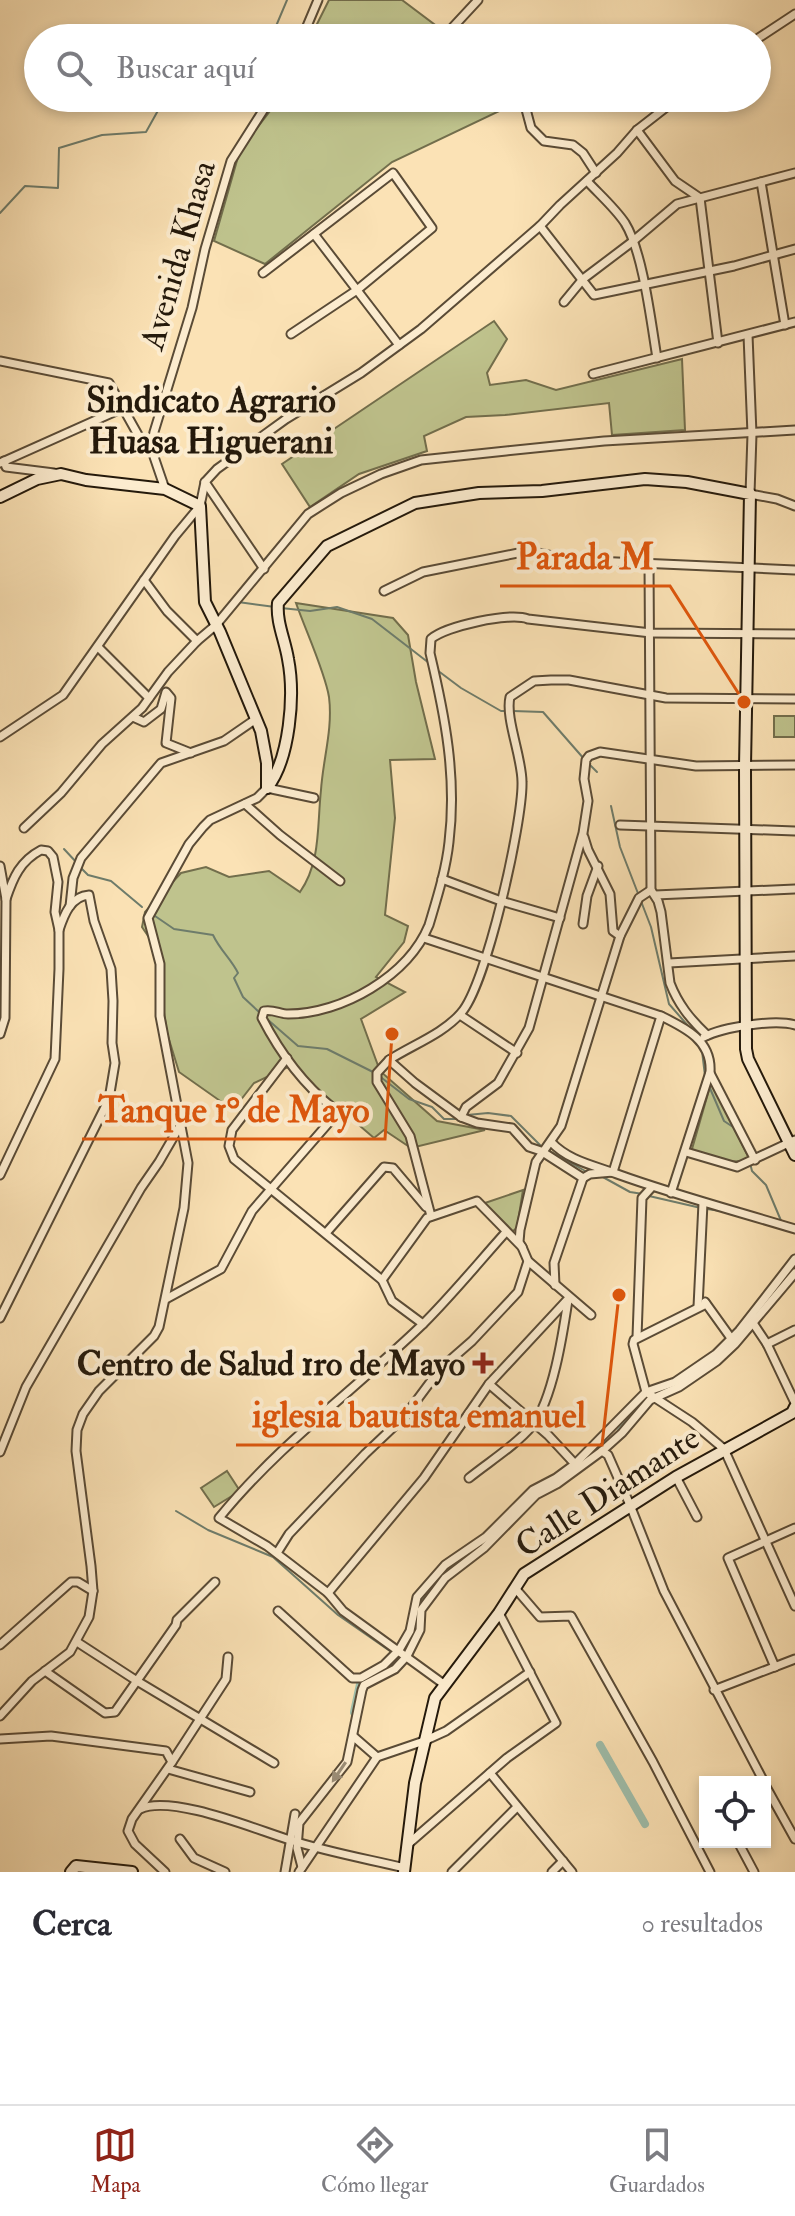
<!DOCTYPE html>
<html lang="es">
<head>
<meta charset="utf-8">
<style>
	:root { --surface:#fff; --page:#f2f2f3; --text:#2b2b33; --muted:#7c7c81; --line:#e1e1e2; --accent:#8f2418 }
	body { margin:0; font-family:"IM FELL Double Pica",serif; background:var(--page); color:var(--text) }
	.controls { position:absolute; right:24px; bottom:24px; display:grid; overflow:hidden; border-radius:0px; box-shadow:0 4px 12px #0003 }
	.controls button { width:72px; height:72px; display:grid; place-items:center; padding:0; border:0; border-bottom:2px solid var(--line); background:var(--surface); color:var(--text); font:40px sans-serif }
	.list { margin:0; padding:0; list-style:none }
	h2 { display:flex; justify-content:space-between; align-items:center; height:104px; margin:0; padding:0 32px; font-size:34px }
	h2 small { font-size:26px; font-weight:400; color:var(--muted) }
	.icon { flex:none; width:44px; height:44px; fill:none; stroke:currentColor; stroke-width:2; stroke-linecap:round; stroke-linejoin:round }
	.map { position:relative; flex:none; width:795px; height:1872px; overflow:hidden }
	.search { position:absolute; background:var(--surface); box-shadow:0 4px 12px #0003; left:24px; right:24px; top:24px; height:88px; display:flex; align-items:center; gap:20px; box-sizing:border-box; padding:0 28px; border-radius:44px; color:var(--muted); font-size:30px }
	.sheet { height:232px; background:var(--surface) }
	nav { display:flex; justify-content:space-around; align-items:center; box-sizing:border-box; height:112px; border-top:2px solid var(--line); background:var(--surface); font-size:22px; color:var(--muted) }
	nav a { display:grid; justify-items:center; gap:4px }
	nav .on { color:var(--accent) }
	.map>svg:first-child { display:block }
	.green { fill:#bfc38d; stroke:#726e4c; stroke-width:2 }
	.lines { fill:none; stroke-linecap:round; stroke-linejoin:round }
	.stream { stroke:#6e7c6b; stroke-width:2 }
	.canal { stroke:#9fbeab; stroke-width:8 }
	.street-casing { stroke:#5a4b36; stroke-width:11 }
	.secondary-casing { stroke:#24190b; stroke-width:14 }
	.street { stroke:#fceccf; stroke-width:7 }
	.secondary { stroke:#fceccf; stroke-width:10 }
	.oneway { fill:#9b8d77 }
	.poi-dot { fill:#8f2418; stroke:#fceccf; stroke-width:3 }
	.labels { text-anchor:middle; stroke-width:8; stroke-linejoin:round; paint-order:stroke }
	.street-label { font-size:34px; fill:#24190b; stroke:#fceccf }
	.poi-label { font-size:34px; font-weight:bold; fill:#24190b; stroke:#fceccf; text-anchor:end }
	.neighbourhood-label { font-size:36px; font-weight:bold; fill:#24190b; stroke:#fceccf }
	.leader { fill:none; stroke:#de560c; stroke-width:3 }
	.callout-dot { fill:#de560c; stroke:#fceccf; stroke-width:3 }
	.callout-label { font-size:36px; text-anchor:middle; font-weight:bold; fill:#de560c; stroke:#fceccf; stroke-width:8; stroke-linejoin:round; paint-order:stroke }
</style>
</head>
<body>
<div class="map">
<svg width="795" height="1872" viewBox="0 0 795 1872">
	<rect width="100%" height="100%" fill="#fbe2b5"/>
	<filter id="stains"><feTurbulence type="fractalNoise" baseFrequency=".0025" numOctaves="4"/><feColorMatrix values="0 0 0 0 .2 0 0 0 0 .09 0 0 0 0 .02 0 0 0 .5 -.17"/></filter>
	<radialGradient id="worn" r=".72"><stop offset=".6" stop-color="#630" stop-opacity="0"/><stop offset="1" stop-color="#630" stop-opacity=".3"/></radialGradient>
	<g class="green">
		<path d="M 329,0 L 402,0 L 446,33 L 459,38 L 310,38 Z"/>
		<path d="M 280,98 L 515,98 L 516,103 L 392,162 L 265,264 L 214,241 L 240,150 Z"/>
		<path d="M 494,321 L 507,339 L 487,373 L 490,385 L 526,380 L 556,390 L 682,359 L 685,430 L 612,435 L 609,403 L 505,415 L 466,417 L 424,436 L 427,451 L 359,474 L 310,507 L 282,464 Z"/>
		<path d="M 296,603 L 393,618 L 408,635 L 416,682 L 435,759 L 390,760 L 395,818 L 385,915 L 408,926 L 404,942 L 376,977 L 405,992 L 361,1019 L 380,1071 L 437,1121 L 485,1130 L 411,1148 L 384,1130 L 374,1138 L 290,1066 L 254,1083 L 233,1110 L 179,1072 L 167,1033 L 160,985 L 159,952 L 142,927 L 145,912 L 181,873 L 206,867 L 229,877 L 269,871 L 300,892 C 321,862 317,826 321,790 C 323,759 333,729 329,697 C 325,672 305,629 296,603 Z"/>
		<rect x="774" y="716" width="21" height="21"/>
		<path d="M 711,1083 L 749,1158 C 731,1167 713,1157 695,1152 L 692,1149 Z"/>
		<path d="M 523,1190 L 517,1228 L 510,1233 L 482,1204 Z"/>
		<path d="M 227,1471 L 240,1491 L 214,1507 L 201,1488 Z"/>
	</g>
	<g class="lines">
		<g class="stream">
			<path d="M 271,38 L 287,0"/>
			<path d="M 0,213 L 25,186 L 58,188 L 59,148 L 102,135 L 146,132 L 165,98"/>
			<path d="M 238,602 L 275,607"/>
			<path d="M 281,608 L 310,611 L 337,607 L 372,619 L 429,663"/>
			<path d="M 437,670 L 461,688 L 501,711 L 506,711"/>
			<path d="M 513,711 L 543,712 L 585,760"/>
			<path d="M 589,764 L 597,772"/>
			<path d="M 611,806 L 620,847 L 651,927 L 669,1004 L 690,1028"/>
			<path d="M 64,849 L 77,863"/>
			<path d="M 81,868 L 88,875 L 111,881 L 142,907"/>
			<path d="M 155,916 L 174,929 L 213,935 C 220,950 231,959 238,973 L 234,978 L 243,997 L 259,1012"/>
			<path d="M 267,1019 L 298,1046 L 327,1049 L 373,1072"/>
			<path d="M 702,1051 L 705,1076"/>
			<path d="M 378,1075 L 409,1099 L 432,1107 L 444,1119 L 457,1119"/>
			<path d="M 709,1086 L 724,1121 L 733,1127"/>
			<path d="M 467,1115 L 488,1113 L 511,1116 L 540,1145"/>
			<path d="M 548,1150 L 587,1172"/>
			<path d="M 750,1163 L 752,1171 L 766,1185 L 782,1223"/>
			<path d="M 601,1176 L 630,1192 L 643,1194"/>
			<path d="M 649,1196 L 701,1208"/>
			<path d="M 707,1209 L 721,1211"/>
			<path d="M 754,1220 L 774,1226"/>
			<path d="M 176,1511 L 208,1530 L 273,1557 L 338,1615 L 400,1658"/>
		</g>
		<g class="canal">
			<path d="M 621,1430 L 641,1401 L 668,1387"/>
			<path d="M 418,1616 C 419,1582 466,1560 488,1540"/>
			<path d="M 354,1712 L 360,1684 L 380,1674"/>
			<path d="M 600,1745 L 645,1824"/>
		</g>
		<g class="street-casing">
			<g id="street">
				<path d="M 302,38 L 318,0"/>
				<path d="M 478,38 L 453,27 L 478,0"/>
				<path d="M 757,39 L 795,14"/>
				<path d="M 523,98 L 531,128 L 544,141 L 573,145 L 583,153 L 596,173"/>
				<path d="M 637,130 L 675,181 L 700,198 L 718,343"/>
				<path d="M 587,181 C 599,194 615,208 625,223 C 643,252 651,322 657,358"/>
				<path d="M 761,182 L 785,325"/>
				<path d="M 540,226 L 594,295 L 734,266 L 795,249"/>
				<path d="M 314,234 L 399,345"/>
				<path d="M 263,273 L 393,173 L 432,228 L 357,290 L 291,334"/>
				<path d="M 564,302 L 583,279 L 632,242 L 677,204 L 795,173"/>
				<path d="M 748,335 L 752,434 L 750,494 L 777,499 L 795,506"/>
				<path d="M 0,361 L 109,383 L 142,442 L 151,448"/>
				<path d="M 593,374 L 795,322"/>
				<path d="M 4,461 L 6,467 L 54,473"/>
				<path d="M 0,463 L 123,408"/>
				<path d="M 205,482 L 264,569"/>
				<path d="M 165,489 L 151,448 L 154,432 L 192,308 L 205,249 L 231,161 L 271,98"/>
				<path d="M 649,562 L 651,890 L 658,901 L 661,912 L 670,983 C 678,1004 690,1019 707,1035"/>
				<path d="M 144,580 L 167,611 L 197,641"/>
				<path d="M 384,591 L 423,572 L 528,551 L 572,560 L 795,570"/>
				<path d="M 98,647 L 149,698"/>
				<path d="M 133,717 L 144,722 L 161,709 L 166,692 L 171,698 L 166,743 L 191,753"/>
				<path d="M 0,737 L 63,695 L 175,536 L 200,506 L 205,482 L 217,469 L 286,419 L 361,373 L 421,329 L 540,226 L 560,205 L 617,153 L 637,130 L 678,98"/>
				<path d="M 245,804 L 280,835 L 340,881"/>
				<path d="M 620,825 L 795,831"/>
				<path d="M 24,828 L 61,793 L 102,744 L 142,708 L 168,672 L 197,641 L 216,625 L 308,514 L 341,493 L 381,474 L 421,460 L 506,451 L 604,441 L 795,430"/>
				<path d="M 584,837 L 588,850 L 610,894 L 613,931 L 620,936"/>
				<path d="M 0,866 L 6,899 L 5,1018 L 0,1034"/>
				<path d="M 442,879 L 501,901 L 560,918"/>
				<path d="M 655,895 L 795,889"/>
				<path d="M 70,906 L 73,878 L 81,858 L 161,763 L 224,741 L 256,719"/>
				<path d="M 583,924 L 587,896 L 598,866"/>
				<path d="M 424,938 L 661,1016 C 686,1028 712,1041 710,1072 L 671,1193"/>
				<path d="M 669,963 L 795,956"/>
				<path d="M 460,1015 L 517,1053"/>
				<path d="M 704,1037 C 723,1027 775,1019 795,1025"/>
				<path d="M 287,1058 L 232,1130 L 229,1146 L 234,1159 L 382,1280 L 392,1301 L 423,1324"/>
				<path d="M 389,1060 L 377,1073 L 377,1082 L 410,1136 L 431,1216"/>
				<path d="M 710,1073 L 755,1160"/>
				<path d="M 461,1117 L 415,1083 L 389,1060 C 412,1045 443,1034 461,1013 C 486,986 523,822 522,782 C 522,757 505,718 510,697 L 534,681 L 551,680 L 569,680 L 666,698 L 795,699"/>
				<path d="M 551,1142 C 569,1161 593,1165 617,1174 C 675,1195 736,1211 795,1229"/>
				<path d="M 686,1152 L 737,1167 L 795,1140"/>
				<path d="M 0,1175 L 55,1059 L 59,969 L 59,930 L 55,912 L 58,882 L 53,857 L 48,851 L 41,850 C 20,861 13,878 6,899"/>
				<path d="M 583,1178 L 541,1151 L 529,1147 L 512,1128 L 477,1123 L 461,1117 L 466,1107 L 498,1083 L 529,1028 L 583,833 L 588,801 L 584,779 L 586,760 L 589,756 L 600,752 L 696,766 L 795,765"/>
				<path d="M 583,1178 L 590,1174 L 613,1172 L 661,1016"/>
				<path d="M 326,1233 L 384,1167 L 393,1168 L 426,1207"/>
				<path d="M 522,1247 L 519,1242 L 520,1230 L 536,1162 L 561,1126 L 620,936 L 639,898 L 651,890"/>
				<path d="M 382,1280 L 427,1218 L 477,1201 L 522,1247 L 528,1261 L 591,1315"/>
				<path d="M 555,1285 L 554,1263 L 583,1178"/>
				<path d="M 166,1299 L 221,1269 L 252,1211 L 332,1119 L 333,1108 C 303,1084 279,1051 262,1018 L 264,1011 C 273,1009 280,1014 288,1014 C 342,1014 408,976 429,925 C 437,898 446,870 449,842 C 457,777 445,716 430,653 L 431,639 C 446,626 510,612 528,619 L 651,633 L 795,634"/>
				<path d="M 705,1302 L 733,1341"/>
				<path d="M 706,1304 L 634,1340 L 633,1344 L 646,1392 L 692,1422 L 724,1449 L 795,1606"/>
				<path d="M 698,1307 L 703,1203"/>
				<path d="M 0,1318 L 109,1099 L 115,1063 L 112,1043 L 113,1001 L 111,969 L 94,921 L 89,895 C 71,896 64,915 59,930"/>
				<path d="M 753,1323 L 767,1344 L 795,1403"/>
				<path d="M 637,1337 L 642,1198 L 652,1187"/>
				<path d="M 767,1344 L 795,1330"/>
				<path d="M 489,1384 L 548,1435 L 575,1464"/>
				<path d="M 602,1451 L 608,1455 L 630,1505 L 664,1591 L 764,1782"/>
				<path d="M 0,1452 L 26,1387 L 141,1188 L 159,1162 L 181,1124"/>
				<path d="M 676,1477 L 697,1517"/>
				<path d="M 469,1478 C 490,1461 515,1446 532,1426 C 553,1400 563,1333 568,1300"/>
				<path d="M 277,1553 L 289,1534 L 365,1454 L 405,1416 L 440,1369 L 472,1341 L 518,1292 L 528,1261"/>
				<path d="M 515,1588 L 540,1617 L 571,1616 L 653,1762 L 710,1872"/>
				<path d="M 328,1593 L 424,1478 L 489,1384 L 569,1298"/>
				<path d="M 278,1611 L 352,1678 L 361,1678 L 384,1665 L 399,1650 L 410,1631 L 417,1597 L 445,1565 L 486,1537 L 533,1490 L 556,1478 L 575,1464 L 646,1392 L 675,1382 L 716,1354 L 739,1331 L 795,1259"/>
				<path d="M 77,1642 L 137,1681 L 274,1763"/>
				<path d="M 0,1645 L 71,1582 L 78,1582 L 93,1591"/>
				<path d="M 775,1667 L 728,1558 L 795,1528"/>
				<path d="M 45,1671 L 105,1713 L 115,1712 L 176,1625 L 177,1620 L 215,1582"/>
				<path d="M 445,1685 L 343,1611 L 328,1593 L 267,1546 L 219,1518 C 279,1444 356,1389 424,1323 C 453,1294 479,1262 506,1232"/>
				<path d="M 714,1690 L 795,1659"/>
				<path d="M 0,1716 L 32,1681 L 70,1652 L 89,1617 L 93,1591 L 91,1566 L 76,1451 L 77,1430 L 83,1414 L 99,1391 L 154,1336 L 159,1327 L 184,1208 L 188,1163 L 160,1016 L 160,964 L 148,918 L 189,844 L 203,827 L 210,820 L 257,798 L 267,788 L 314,798"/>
				<path d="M 354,1737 L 377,1757"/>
				<path d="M 0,1739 L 51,1736 L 166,1751 L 172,1762 L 132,1819 L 128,1831 L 135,1844 L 165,1872"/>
				<path d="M 172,1762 L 226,1679 L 228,1657"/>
				<path d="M 168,1769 L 250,1792"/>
				<path d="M 490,1773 L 572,1872"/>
				<path d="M 765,1785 L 795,1839"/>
				<path d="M 140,1809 C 172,1794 257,1830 290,1840 C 328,1852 367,1859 405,1868"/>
				<path d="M 180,1839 L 194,1858 L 225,1872"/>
				<path d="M 738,1842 L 754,1872"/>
				<path d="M 407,1845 L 507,1758 L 556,1723 L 499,1613"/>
				<path d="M 302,1867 L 297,1848 L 299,1823 L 347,1762 L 362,1690 L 364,1685 L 395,1669 L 407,1656 L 420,1630 L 421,1610 L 445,1578 L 484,1548 L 536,1495 L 557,1484 L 602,1451 L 622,1433 L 650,1400 L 679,1387 L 717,1361 L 735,1344 L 795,1273"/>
				<path d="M 285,1872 L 295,1814"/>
				<path d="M 299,1872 L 377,1757 L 424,1741 L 446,1731 L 530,1672"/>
				<path d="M 452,1872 L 517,1807"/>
				<path d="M 552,1872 L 563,1861"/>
			</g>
		</g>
		<g class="secondary-casing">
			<g id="secondary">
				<path d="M 0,497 L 37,479 L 61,474 L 86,480 L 165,489 L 200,506 L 205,602 L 220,632 L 261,731 L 267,763 L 267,788"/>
				<path d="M 267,788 C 290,759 295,695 288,659 C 285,640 276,622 278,603 L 327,546 L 415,503 L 479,493 L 542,491 L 645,479 L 687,482 L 750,494 L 745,766 L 746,1049 L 748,1059 L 795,1155"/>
				<path d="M 71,1872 L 76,1866 L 132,1872"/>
				<path d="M 404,1872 L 415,1783 L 435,1698 L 499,1613 L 524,1574 L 676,1477 L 792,1413 L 795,1407"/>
			</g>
		</g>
		<use href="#street" class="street"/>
		<use href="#secondary" class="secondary"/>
	</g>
	<defs><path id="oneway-solid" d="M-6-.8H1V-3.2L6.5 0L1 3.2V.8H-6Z" transform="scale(2)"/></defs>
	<use class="oneway" href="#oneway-solid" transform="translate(339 1772) rotate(124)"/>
	<path class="poi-dot" d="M479 1351h8v8h8v8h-8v8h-8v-8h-8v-8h8z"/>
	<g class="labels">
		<g class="street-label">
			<text transform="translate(177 255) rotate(-74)" y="12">Avenida Khasa</text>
			<text transform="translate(607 1491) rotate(-33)" y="12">Calle Diamante</text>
		</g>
		<g class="poi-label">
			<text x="465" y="1375">Centro de Salud 1ro de Mayo</text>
		</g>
		<g class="neighbourhood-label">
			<text x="211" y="412">Sindicato Agrario<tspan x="211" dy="41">Huasa Higuerani</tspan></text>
		</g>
	</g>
	<path class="leader" d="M744 702L670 586H500M392 1034L385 1139H82M619 1295L602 1445H236"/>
	<g class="callout-dot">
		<circle cx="744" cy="702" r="8"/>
		<circle cx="392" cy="1034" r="8"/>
		<circle cx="619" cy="1295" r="8"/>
	</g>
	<g class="callout-label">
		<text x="585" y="569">Parada M</text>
		<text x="234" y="1122">Tanque 1° de Mayo</text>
		<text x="419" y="1427">iglesia bautista emanuel</text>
	</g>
	<rect width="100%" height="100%" filter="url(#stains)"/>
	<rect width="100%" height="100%" fill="url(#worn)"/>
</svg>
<div class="controls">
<button><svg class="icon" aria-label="locate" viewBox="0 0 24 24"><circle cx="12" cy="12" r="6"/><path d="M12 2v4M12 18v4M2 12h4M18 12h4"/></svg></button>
</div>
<div class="search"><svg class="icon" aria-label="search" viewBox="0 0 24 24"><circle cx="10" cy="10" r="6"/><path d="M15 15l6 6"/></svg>Buscar aquí</div>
</div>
<section class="sheet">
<h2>Cerca<small>0 resultados</small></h2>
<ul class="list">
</ul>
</section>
<nav>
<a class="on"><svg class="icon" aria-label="map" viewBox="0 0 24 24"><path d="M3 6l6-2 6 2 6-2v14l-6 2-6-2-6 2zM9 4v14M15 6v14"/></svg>Mapa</a>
<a><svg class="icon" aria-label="directions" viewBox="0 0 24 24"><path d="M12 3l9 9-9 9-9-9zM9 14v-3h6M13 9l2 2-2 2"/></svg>Cómo llegar</a>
<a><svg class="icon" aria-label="saved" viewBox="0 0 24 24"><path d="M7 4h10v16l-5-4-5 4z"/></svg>Guardados</a>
</nav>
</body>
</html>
